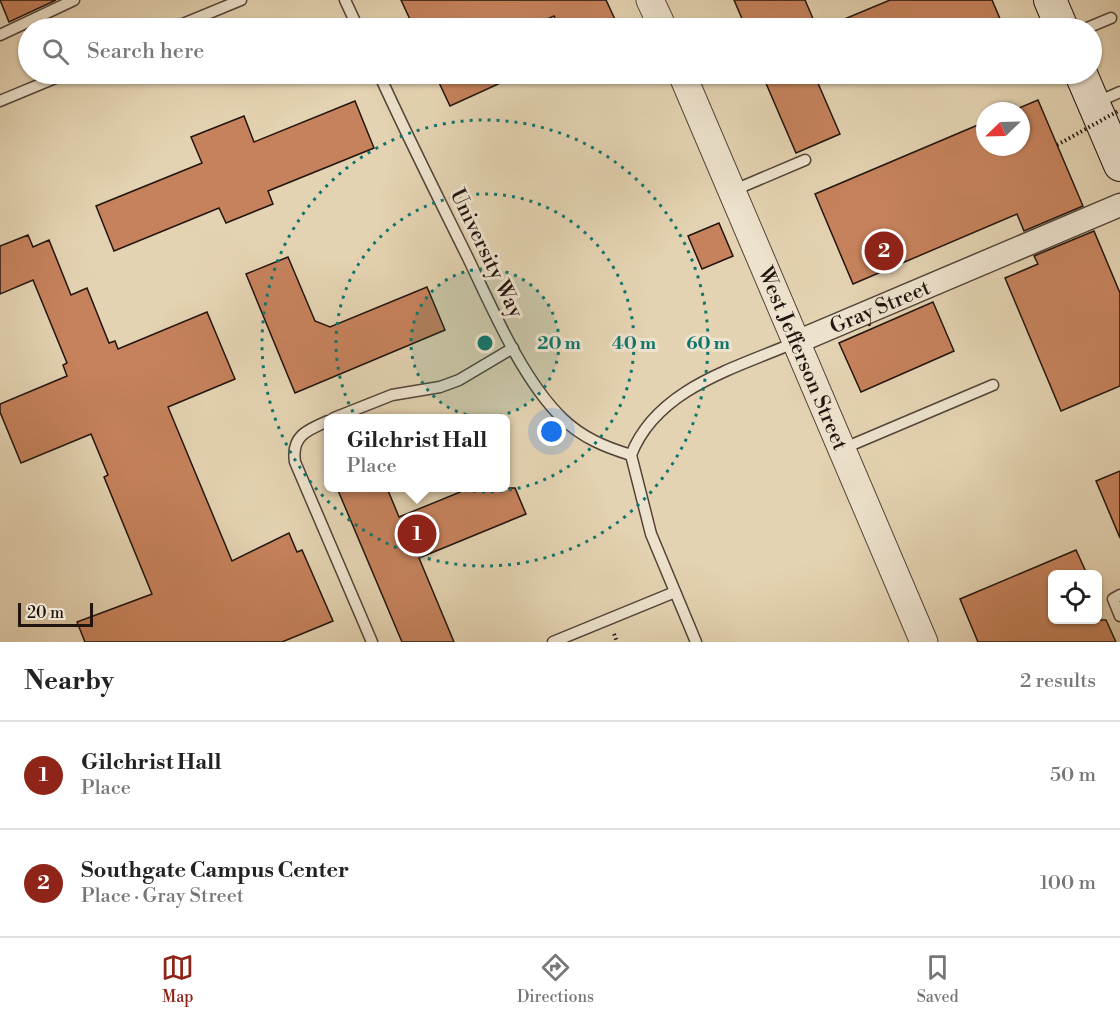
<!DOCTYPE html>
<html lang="en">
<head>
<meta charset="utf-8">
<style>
	:root { --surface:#fff; --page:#f2f2f2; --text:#222; --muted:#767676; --line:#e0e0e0; --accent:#8f2418 }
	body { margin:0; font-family:"Libre Bodoni",serif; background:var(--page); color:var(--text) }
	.controls { position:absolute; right:18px; bottom:18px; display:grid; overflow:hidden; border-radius:9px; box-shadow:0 2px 4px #0004 }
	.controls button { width:54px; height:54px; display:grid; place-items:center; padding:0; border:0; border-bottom:2px solid var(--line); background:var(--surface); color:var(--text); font:30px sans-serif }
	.compass { position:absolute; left:976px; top:102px; width:54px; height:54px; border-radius:50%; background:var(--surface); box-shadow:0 2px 4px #0004; rotate:247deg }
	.scale { position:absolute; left:18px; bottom:15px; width:75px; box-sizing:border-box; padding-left:6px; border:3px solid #22140e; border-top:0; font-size:16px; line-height:21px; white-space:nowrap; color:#22140e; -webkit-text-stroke:4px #ede2cd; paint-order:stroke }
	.you { position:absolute; left:552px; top:432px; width:21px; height:21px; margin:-15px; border:4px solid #fff; border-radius:50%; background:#1a73e8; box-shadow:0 0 0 9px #1a73e833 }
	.badge { display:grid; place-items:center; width:39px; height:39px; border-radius:50%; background:var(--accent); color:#fff; font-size:20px; font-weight:700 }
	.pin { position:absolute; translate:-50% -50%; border:3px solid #fff; box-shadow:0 2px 6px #0006 }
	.popup { position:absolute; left:324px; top:414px; width:186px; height:78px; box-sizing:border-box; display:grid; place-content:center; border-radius:9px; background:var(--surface); filter:drop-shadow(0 2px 4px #0005); font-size:20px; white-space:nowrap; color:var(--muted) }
	.popup b { font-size:22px; color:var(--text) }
	.popup::after { content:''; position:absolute; left:50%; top:100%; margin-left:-12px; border:12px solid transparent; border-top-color:var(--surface) }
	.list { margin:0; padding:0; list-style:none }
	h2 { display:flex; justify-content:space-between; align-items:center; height:78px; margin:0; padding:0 24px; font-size:26px }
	h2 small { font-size:20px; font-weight:400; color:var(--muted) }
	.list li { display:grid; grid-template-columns:39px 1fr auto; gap:18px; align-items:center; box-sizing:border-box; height:108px; padding:0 24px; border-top:2px solid var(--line) }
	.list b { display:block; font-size:22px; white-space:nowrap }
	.list p { margin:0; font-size:20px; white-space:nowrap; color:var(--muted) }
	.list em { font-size:20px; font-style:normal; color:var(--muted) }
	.icon { flex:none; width:33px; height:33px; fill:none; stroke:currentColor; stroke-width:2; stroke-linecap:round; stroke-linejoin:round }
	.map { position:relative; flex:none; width:1120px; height:642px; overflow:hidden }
	.search { position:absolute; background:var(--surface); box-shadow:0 2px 4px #0004; left:18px; right:18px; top:18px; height:66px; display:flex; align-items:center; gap:15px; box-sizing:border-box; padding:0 21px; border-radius:33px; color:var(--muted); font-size:22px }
	.sheet { height:294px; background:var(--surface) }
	nav { display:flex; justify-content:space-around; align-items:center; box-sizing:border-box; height:84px; border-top:2px solid var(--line); background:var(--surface); font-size:16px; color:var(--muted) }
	nav a { display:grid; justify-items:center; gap:3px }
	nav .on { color:var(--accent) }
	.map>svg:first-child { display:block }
	.building { fill:#c6825c; stroke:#22140e; stroke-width:1.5 }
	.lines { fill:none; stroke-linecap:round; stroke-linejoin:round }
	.service-casing { stroke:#524437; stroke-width:13 }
	.minor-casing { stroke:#524437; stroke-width:25 }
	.tertiary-casing { stroke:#524437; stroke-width:29 }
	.secondary-casing { stroke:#22140e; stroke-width:34 }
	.path { stroke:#22140e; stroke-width:4; stroke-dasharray:1.5 3; stroke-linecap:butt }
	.service { stroke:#ede2cd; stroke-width:10 }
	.minor { stroke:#ede2cd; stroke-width:22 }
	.tertiary { stroke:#ede2cd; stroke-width:27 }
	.secondary { stroke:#ede2cd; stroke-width:32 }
	.path-bridge { stroke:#22140e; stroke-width:4; stroke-dasharray:1.5 3; stroke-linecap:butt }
	.ring { fill:none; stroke:#0f766e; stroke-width:3; stroke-dasharray:3 6 }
	.labels { text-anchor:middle; stroke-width:6; stroke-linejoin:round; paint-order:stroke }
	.street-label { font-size:21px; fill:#22140e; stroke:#ede2cd }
	.centre { fill:#0f766e; stroke:#ede2cd; stroke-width:3 }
	.ring-label { font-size:18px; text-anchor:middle; font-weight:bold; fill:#0f766e; stroke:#ede2cd; stroke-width:6; stroke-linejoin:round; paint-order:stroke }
</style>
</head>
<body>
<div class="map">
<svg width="1120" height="642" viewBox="0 0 1120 642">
	<rect width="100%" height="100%" fill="#e4d3b2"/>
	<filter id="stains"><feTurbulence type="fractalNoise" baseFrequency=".00333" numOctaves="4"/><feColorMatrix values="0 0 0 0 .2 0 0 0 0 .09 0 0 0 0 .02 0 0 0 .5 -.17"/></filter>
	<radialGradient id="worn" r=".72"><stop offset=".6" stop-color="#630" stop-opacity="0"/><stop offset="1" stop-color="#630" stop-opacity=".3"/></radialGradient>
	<g class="building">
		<path d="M 0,0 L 56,0 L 9,22 Z"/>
		<path d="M 401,0 L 606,0 L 619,28 L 560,28 L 554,16 L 527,28 L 414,28 Z"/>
		<path d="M 734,0 L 805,0 L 817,28 L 746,28 Z"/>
		<path d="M 890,0 L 992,0 L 1004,28 L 823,28 Z"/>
		<path d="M 435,74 L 520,74 L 450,106 Z"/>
		<path d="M 762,74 L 814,74 L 840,134 L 796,153 Z"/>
		<path d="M 1038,100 L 1083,206 L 1024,231 L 1017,214 L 853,284 L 815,194 L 985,122 L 985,147 L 1021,147 L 1021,111 L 1012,111 Z"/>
		<path d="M 355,101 L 374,148 L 268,191 L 273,204 L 226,223 L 219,208 L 114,251 L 96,206 L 202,163 L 191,137 L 244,116 L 254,142 Z"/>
		<path d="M 719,223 L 733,256 L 702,269 L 688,236 Z"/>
		<path d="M 1094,231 L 1120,293 L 1120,386 L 1061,411 L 1005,278 L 1038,264 L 1034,256 Z"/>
		<path d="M 28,235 L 33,247 L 49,240 L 71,295 L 87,288 L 109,343 L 115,341 L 118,349 L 207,312 L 235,379 L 168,407 L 232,561 L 289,533 L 297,552 L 302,550 L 333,621 L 282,642 L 85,642 L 77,622 L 152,594 L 104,477 L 108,475 L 91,434 L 21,463 L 0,412 L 0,404 L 67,376 L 63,365 L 67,363 L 33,280 L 0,294 L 0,246 Z"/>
		<path d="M 288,257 L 315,321 L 330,327 L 427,287 L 445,330 L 295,393 L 246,274 Z"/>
		<path d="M 933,302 L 954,351 L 861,392 L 839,343 Z"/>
		<path d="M 1120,471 L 1120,538 L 1096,481 Z"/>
		<path d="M 337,488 L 387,488 L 399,517 L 470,488 L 515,488 L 526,514 L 419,558 L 454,642 L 402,642 Z"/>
		<path d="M 1076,550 L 1087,574 L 1053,574 L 1053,620 L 1106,620 L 1116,642 L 978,642 L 960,599 Z"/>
	</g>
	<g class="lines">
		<g class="service-casing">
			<g id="service">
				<path d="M 345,0 L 358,28"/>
				<path d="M 173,28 L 241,0"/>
				<path d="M 1087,28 L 1111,18"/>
				<path d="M 0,35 L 74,0"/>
				<path d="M 379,74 C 407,136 438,197 468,258 C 492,308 523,381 563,419 C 583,438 605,447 631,455"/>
				<path d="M 0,101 L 65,74"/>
				<path d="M 1095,103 L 1120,92"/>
				<path d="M 732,191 L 805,160"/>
				<path d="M 334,418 L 392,395 L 440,387 L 459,380 L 513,348"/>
				<path d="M 328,421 C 307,430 291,436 295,462 L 372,642"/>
				<path d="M 842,449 L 993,385"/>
				<path d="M 631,455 C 657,388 736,368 796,342"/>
				<path d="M 631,455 L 651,534 L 696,642"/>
				<path d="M 1120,595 L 1113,599 L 1120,616"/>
				<path d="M 553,642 L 675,592"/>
			</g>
		</g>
		<g class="minor-casing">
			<g id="minor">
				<path id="s1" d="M 797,342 L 1120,205"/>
			</g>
		</g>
		<g class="tertiary-casing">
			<g id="tertiary">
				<path d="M 650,0 L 663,28"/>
				<path id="s2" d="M 682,74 L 924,642"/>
			</g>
		</g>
		<g class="secondary-casing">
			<g id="secondary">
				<path d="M 1050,0 L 1062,28"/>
				<path d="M 1081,74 L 1120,165"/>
			</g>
		</g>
		<path class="path" d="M 614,634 L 617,642"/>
		<use href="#service" class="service"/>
		<use href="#minor" class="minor"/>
		<use href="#tertiary" class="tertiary"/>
		<use href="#secondary" class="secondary"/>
		<path class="path-bridge" d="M 1057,145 L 1120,110"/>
	</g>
	<circle cx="485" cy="343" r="74" fill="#0f766e" fill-opacity=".12"/>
	<g class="ring">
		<circle cx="485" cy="343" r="74"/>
		<circle cx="485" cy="343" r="149"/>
		<circle cx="485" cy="343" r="223"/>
	</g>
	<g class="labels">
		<g class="street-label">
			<text transform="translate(487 253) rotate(64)" y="7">University Way</text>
			<text dy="7" stroke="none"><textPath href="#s1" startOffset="90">Gray Street</textPath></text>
			<text dy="7" stroke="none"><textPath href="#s2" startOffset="309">West Jefferson Street</textPath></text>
		</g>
	</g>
	<circle cx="485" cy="343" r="9" class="centre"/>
	<g class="ring-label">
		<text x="559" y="349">20 m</text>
		<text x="634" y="349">40 m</text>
		<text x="708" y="349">60 m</text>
	</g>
	<rect width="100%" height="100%" filter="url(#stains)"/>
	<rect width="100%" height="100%" fill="url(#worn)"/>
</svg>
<div class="controls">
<button><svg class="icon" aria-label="locate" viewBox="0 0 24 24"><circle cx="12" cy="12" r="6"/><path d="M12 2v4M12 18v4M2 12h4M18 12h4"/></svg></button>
</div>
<svg class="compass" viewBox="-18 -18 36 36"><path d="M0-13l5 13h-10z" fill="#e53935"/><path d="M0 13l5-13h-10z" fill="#767676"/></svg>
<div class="scale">20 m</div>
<div class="you"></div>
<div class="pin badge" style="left:417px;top:534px">1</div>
<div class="popup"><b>Gilchrist Hall</b>Place</div>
<div class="pin badge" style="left:884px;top:251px">2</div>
<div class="search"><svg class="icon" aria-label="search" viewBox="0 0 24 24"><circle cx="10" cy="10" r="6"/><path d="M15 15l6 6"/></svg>Search here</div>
</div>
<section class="sheet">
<h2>Nearby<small>2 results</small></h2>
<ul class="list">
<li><span class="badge">1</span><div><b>Gilchrist Hall</b><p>Place</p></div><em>50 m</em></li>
<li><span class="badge">2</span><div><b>Southgate Campus Center</b><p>Place · Gray Street</p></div><em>100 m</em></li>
</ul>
</section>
<nav>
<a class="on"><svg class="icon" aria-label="map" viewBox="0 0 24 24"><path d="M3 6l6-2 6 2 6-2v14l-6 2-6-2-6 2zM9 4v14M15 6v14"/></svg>Map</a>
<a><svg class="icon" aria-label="directions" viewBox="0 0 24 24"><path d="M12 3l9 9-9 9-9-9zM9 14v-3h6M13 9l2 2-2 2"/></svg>Directions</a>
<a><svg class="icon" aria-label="saved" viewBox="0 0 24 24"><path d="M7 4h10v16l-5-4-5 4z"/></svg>Saved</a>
</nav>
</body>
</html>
